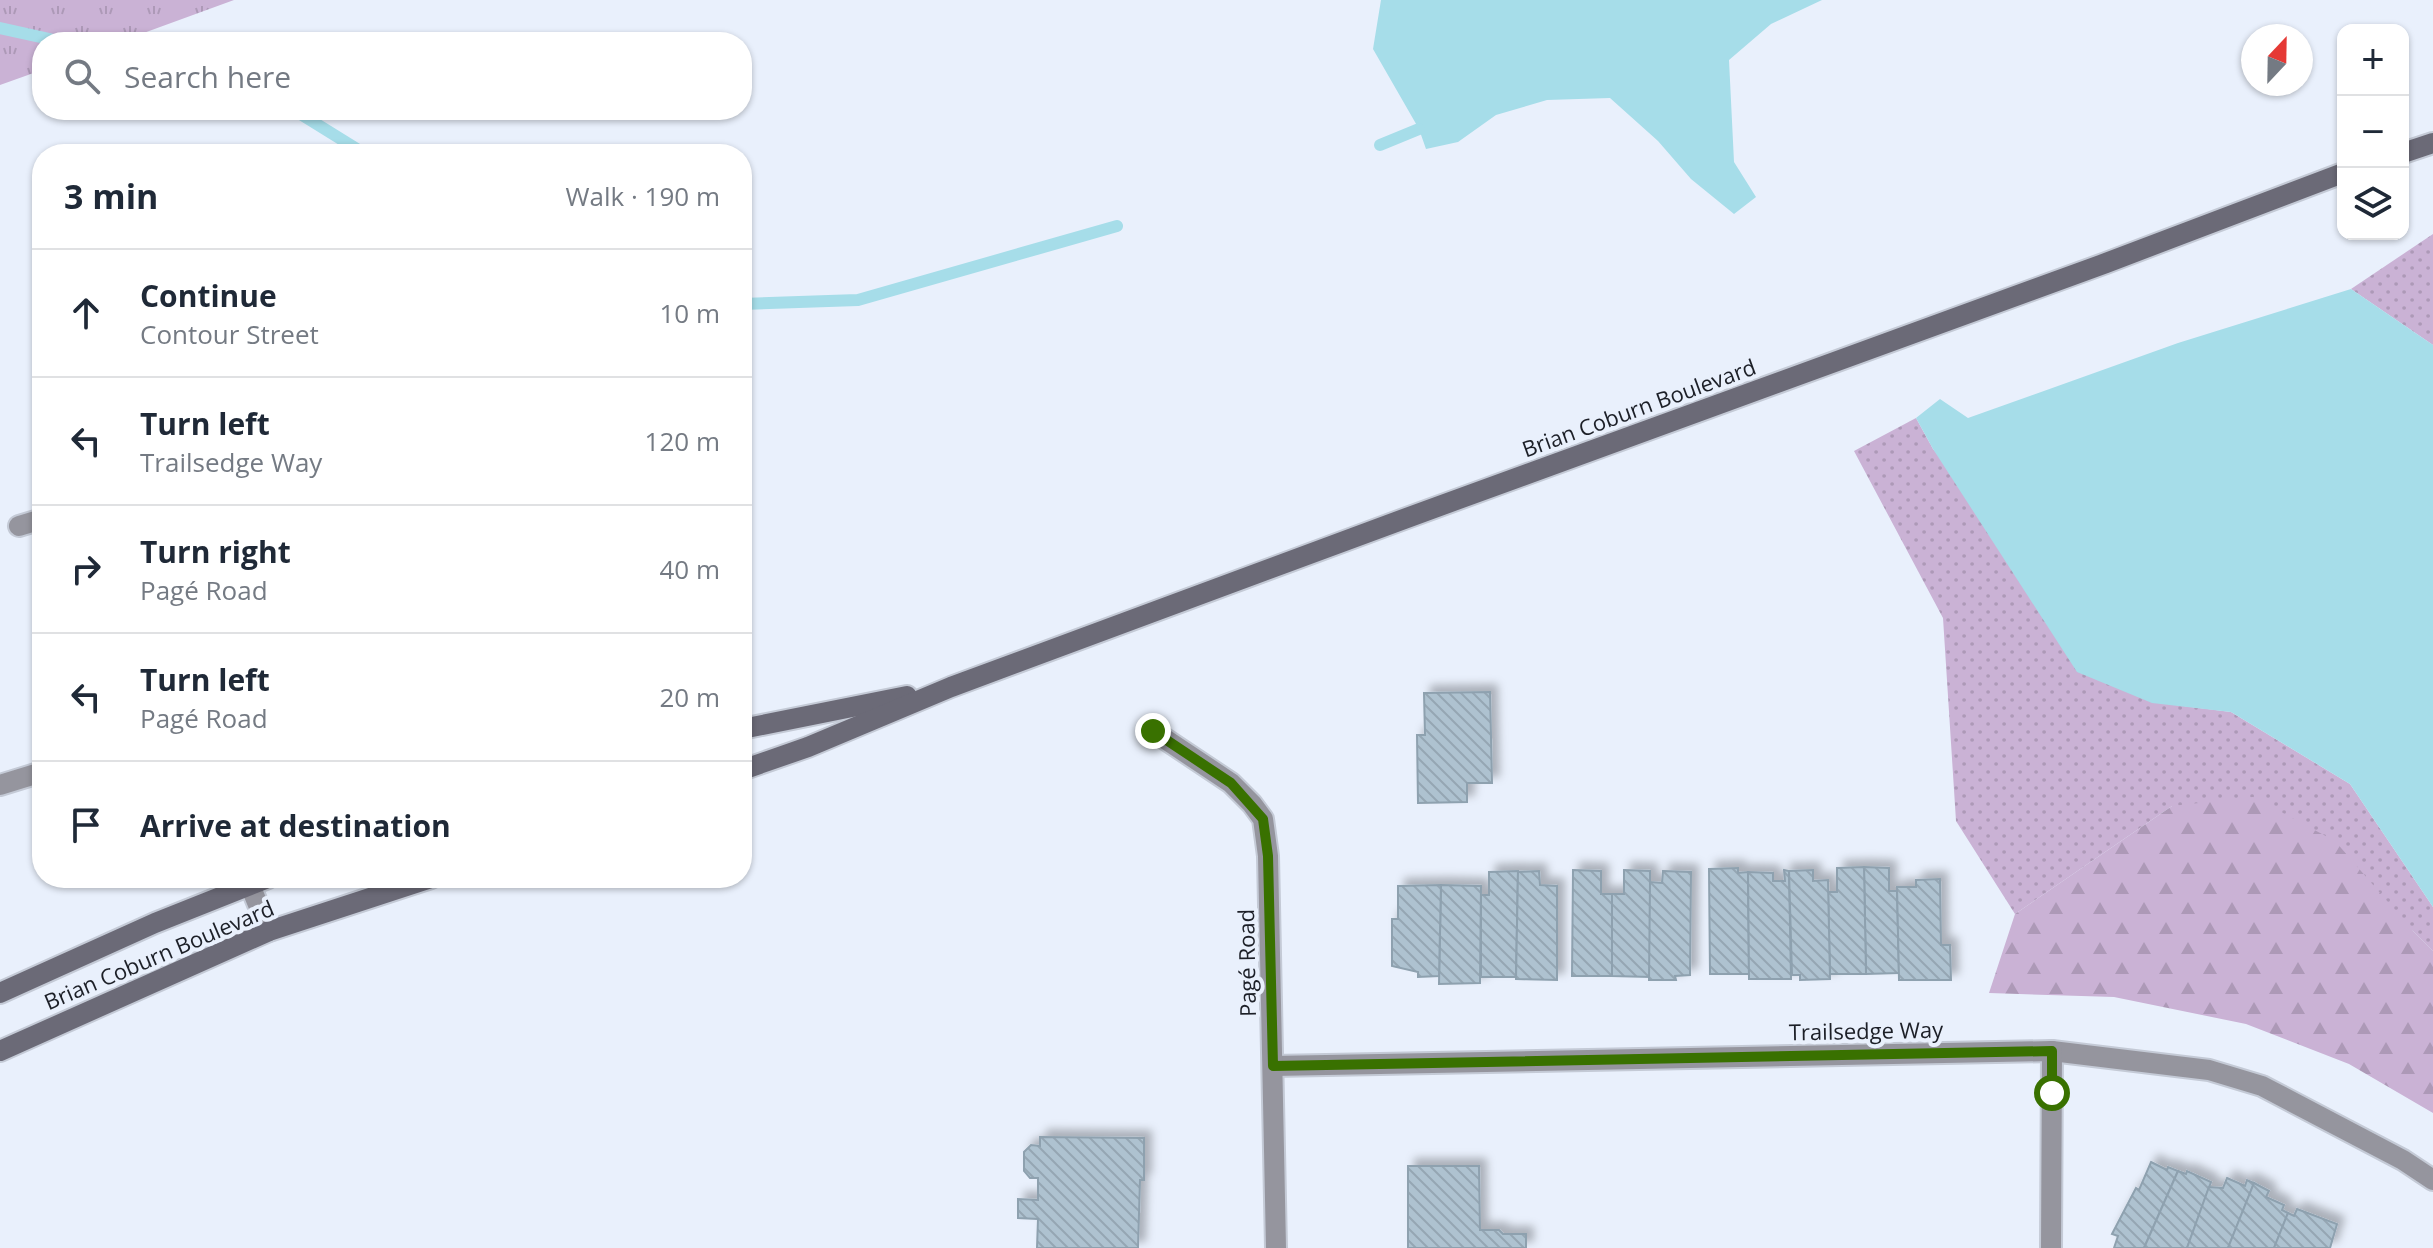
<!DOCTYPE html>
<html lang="en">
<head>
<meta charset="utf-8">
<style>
	:root { --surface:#fff; --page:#f2f2f3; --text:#1f2937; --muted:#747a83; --line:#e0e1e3 }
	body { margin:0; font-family:"Open Sans",sans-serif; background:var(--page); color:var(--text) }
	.controls { position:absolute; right:24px; top:24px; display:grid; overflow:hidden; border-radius:16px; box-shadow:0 2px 6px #0004 }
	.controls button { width:72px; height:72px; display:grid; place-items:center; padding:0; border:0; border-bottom:2px solid var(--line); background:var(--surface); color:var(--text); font:40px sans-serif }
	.compass { position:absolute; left:2241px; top:24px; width:72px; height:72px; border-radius:50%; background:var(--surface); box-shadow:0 2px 6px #0004; rotate:22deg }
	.stop { position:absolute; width:24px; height:24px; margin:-18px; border:6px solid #397100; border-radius:50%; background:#fff }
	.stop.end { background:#397100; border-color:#fff; box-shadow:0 2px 8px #0008 }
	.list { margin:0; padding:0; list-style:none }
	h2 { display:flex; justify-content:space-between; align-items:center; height:104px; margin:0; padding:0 32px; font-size:34px }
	h2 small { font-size:26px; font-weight:400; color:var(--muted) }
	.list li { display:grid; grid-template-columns:52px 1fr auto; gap:24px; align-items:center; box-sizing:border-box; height:128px; padding:0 32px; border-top:2px solid var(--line) }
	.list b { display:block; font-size:30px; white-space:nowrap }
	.list p { margin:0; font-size:26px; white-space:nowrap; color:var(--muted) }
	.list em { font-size:26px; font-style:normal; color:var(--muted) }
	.icon { flex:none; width:44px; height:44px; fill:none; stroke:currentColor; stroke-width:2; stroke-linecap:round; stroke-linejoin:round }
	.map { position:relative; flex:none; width:2433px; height:1248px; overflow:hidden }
	.search { position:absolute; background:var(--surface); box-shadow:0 2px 6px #0004; left:32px; top:32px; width:720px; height:88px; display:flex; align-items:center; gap:20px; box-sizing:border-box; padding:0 28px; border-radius:32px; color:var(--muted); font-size:30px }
	.panel { position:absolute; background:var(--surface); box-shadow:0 2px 6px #0004; left:32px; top:144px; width:720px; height:744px; border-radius:32px }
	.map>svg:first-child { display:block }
	.grass { fill:url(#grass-dots) }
	.forest { fill:url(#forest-firs) }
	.park { fill:url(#park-tufts) }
	.water { fill:#a6dde9 }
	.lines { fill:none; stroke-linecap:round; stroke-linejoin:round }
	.stream { stroke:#a6dde9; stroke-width:12 }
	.building { fill:url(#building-back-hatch); stroke:#8ea1af; stroke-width:2; filter:url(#shadow) }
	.service-casing { stroke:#c4cad6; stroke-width:24 }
	.minor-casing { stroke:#c4cad6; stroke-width:24 }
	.tertiary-casing { stroke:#c4cad6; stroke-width:24 }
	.secondary-casing { stroke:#c4cad6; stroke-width:24 }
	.service { stroke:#95959e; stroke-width:20 }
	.minor { stroke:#95959e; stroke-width:20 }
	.tertiary { stroke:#95959e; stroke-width:20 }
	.secondary { stroke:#6b6a77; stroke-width:20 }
	.route { stroke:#397100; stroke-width:10 }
	.labels { text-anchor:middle; stroke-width:8; stroke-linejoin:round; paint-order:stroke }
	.street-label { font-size:22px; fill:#1c1f27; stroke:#e9f0fc }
</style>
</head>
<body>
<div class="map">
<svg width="2433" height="1248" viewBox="0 0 2433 1248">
	<defs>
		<pattern id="grass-dots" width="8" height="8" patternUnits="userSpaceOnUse" patternTransform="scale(2)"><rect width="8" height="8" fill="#cab2d5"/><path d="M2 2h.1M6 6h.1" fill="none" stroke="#ad99b7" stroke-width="1.8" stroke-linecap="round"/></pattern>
		<pattern id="forest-firs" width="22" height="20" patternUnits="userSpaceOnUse" patternTransform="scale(2)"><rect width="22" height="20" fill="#cab2d5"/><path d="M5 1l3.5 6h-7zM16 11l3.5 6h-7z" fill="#ad99b7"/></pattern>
		<pattern id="park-tufts" width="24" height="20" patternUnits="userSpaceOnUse" patternTransform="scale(2)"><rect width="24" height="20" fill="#cab2d5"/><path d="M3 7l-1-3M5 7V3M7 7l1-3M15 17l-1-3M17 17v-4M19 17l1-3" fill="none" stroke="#ad99b7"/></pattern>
		<pattern id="building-back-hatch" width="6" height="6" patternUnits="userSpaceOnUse" patternTransform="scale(2)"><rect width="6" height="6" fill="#aec2d0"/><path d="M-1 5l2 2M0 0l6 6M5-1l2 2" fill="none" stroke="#95a6b3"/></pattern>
		<filter id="shadow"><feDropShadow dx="7" dy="-7" stdDeviation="4" flood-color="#0004"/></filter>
	</defs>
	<rect width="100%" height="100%" fill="#e9f0fc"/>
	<g class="grass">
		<path d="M 2433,234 L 2433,345 L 2351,289 Z"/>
		<path d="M 1916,418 L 1933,449 L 2152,702 L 2231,712 L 2350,784 L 2433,907 L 2433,951 L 2413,931 L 2172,806 L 2015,914 L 1956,821 L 1943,618 L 1854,451 Z"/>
	</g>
	<path class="forest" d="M 2253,797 L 2335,841 L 2413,931 L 2433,951 L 2433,1113 L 2349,1064 L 2246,1024 L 2114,997 L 1989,993 L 2015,914 L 2172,806 Z"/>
	<path class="park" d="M 0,0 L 234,0 L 119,42 L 42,42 L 42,70 L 0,85 Z"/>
	<g class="water">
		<path d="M 1381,0 L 1822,0 L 1771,24 L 1729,60 L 1734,162 L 1756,197 L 1734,214 L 1691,179 L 1658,141 L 1610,98 L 1547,100 L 1496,115 L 1458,142 L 1426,149 L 1419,129 L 1373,49 Z"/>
		<path d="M 2351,289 L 2433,345 L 2433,907 L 2350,784 L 2231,712 L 2152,703 L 2077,672 L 1933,449 L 1916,418 L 1940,399 L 1968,418 L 2178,343 Z"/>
	</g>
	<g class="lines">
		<g class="stream">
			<path d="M 0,28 L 63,42"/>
			<path d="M 294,110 L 365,154"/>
			<path d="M 1380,145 L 1419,129"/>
			<path d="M 742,304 L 858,300 L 1117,226"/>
		</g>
	</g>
	<g class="building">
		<path d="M 1490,692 L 1492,783 L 1467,783 L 1467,802 L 1418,803 L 1417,735 L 1425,735 L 1424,693 Z"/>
		<path d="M 1864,867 L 1889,868 L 1889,891 L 1897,891 L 1899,973 L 1866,974 Z"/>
		<path d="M 1864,867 L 1866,974 L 1830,974 L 1828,892 L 1837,892 L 1837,868 Z"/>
		<path d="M 1738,868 L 1738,873 L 1748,872 L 1749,974 L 1710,974 L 1709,869 Z"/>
		<path d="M 1573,870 L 1601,871 L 1601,894 L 1612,894 L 1612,976 L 1572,976 Z"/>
		<path d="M 1624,870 L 1650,871 L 1650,977 L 1612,976 L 1612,894 L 1624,894 Z"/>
		<path d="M 1784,870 L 1789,871 L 1791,979 L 1749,979 L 1748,872 L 1773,873 L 1773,881 L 1785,881 Z"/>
		<path d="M 1813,870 L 1813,881 L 1828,880 L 1830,979 L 1800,980 L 1800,975 L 1792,975 L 1789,871 Z"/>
		<path d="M 1518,871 L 1516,977 L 1481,977 L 1481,895 L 1489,895 L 1489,872 Z"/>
		<path d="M 1539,871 L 1540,885 L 1557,886 L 1557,980 L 1516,979 L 1518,872 Z"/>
		<path d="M 1663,871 L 1691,872 L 1690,975 L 1675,976 L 1676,980 L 1649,980 L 1650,882 L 1662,883 Z"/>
		<path d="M 1940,879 L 1941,945 L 1950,945 L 1951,980 L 1899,980 L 1897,887 L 1916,887 L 1916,880 Z"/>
		<path d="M 1441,885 L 1481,886 L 1480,983 L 1439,984 Z"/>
		<path d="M 1441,885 L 1439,976 L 1418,977 L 1418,972 L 1392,966 L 1392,919 L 1398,919 L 1398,886 Z"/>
		<path d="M 1040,1137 L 1144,1138 L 1144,1180 L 1140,1180 L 1138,1248 L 1037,1248 L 1038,1219 L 1018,1218 L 1018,1199 L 1038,1200 L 1038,1178 L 1030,1178 L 1024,1171 L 1024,1152 L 1031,1145 L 1040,1146 Z"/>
		<path d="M 2151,1162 L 2167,1170 L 2168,1167 L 2178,1171 L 2144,1248 L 2114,1248 L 2118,1236 L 2112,1234 L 2136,1188 L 2139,1190 Z"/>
		<path d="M 1408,1166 L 1479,1166 L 1480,1230 L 1499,1230 L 1503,1234 L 1526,1234 L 1526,1248 L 1408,1248 Z"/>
		<path d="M 2178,1171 L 2186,1174 L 2187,1171 L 2211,1182 L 2187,1248 L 2144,1248 Z"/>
		<path d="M 2227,1178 L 2245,1186 L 2247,1180 L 2254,1183 L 2228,1248 L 2187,1248 L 2209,1187 L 2223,1188 Z"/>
		<path d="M 2254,1183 L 2269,1191 L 2266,1197 L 2284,1205 L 2282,1210 L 2288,1213 L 2274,1248 L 2228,1248 Z"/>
		<path d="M 2297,1209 L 2337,1224 L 2330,1248 L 2274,1248 L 2288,1213 L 2294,1216 Z"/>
	</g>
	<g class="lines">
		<g class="service-casing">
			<g id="service">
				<path d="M 19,526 L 42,519"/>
				<path d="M 0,785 L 42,772"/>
				<path d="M 247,878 L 269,931"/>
			</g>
		</g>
		<g class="minor-casing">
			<g id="minor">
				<path d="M 1273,1066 L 2052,1051 L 2209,1070 L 2262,1086 L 2403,1160 L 2433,1180"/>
				<path d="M 2051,1248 L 2052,1051"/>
			</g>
		</g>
		<g class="tertiary-casing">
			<path id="tertiary" d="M 1153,731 L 1231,783 L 1252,804 L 1263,819 L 1268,856 L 1276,1248"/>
		</g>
		<g class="secondary-casing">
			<g id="secondary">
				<path d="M 2403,153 L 2433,143"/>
				<path d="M 742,729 L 907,696"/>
				<path d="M 742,770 L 808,747 L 951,687 L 1404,519 L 2106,263 L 2343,173"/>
				<path d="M 0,993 L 155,923 L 268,878"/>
				<path d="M 0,1051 L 269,931 L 431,878"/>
			</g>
		</g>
		<use href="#service" class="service"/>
		<use href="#minor" class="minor"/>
		<use href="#tertiary" class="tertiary"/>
		<use href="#secondary" class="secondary"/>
	</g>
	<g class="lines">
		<path class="route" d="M 1153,731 L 1231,783 L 1263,819 L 1268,856 L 1273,1066 L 2052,1051 L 2052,1093"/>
	</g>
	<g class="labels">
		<g class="street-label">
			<text transform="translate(1639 408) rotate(-20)" y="8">Brian Coburn Boulevard</text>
			<text transform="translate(159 955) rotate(-23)" y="8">Brian Coburn Boulevard</text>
			<text transform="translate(1247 963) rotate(-91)" y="8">Pagé Road</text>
			<text transform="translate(1866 1031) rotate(-1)" y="8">Trailsedge Way</text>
		</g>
	</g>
</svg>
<div class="controls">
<button>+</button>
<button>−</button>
<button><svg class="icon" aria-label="layers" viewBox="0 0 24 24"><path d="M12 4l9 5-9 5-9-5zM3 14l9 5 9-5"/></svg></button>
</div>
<svg class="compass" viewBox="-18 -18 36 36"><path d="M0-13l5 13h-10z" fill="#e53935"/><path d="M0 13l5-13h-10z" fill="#747a83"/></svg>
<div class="stop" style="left:2052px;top:1093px"></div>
<div class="stop end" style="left:1153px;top:731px"></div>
<div class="search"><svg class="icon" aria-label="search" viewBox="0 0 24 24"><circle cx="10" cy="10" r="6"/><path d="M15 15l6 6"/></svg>Search here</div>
<section class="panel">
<h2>3 min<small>Walk · 190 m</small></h2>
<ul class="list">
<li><svg class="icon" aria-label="ahead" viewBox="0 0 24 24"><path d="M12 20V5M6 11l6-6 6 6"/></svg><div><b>Continue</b><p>Contour Street</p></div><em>10 m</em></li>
<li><svg class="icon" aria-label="left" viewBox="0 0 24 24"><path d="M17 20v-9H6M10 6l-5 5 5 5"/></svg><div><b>Turn left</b><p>Trailsedge Way</p></div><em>120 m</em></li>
<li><svg class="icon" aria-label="right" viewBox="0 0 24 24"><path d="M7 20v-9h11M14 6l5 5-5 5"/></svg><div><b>Turn right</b><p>Pagé Road</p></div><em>40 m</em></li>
<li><svg class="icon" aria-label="left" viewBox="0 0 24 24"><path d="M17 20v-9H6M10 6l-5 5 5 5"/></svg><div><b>Turn left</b><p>Pagé Road</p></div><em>20 m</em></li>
<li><svg class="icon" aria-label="arrive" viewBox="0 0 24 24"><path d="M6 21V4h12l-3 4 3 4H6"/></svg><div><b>Arrive at destination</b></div></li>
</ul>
</section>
</div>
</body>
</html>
